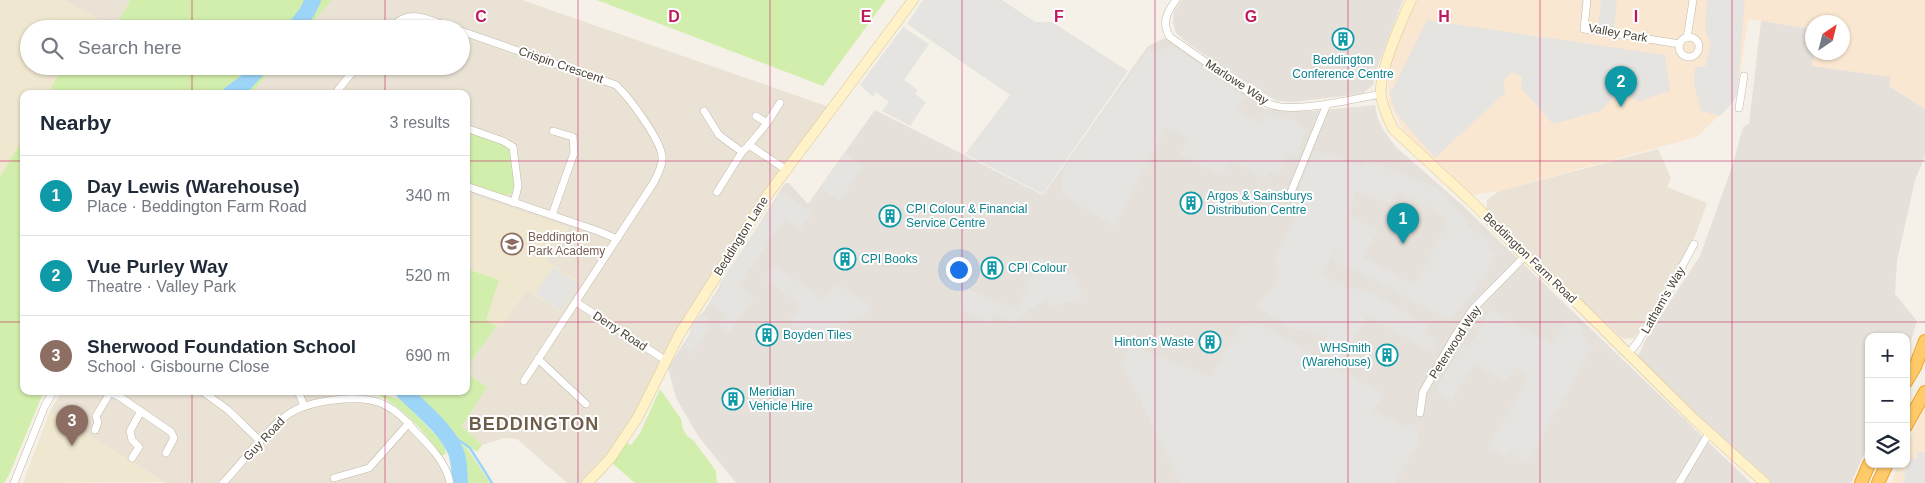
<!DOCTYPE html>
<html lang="en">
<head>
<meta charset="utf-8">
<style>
	:root { --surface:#fff; --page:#f2f2f3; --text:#1f2937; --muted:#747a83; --line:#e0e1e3; --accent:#0b8043 }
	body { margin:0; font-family:Helvetica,sans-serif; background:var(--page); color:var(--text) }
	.controls { position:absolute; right:15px; bottom:15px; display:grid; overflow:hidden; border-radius:10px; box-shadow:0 1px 4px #0004 }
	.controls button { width:45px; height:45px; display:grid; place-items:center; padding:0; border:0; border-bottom:1px solid var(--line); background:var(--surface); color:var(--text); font:25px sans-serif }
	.compass { position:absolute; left:1805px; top:15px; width:45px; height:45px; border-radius:50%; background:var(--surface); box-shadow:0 1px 4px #0004; rotate:35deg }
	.you { position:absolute; left:958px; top:269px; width:18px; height:18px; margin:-12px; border:4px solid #fff; border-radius:50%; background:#1a73e8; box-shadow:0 0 0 8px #1a73e833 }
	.badge { display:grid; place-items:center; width:32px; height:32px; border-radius:50%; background:var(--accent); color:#fff; font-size:16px; font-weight:700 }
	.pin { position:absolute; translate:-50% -41px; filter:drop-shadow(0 1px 2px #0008) }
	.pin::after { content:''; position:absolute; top:26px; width:18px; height:15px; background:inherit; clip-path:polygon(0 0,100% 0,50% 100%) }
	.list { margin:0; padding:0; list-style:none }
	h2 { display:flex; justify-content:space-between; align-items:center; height:65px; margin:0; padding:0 20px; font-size:21px }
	h2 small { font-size:16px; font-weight:400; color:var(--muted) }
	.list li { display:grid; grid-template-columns:32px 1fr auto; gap:15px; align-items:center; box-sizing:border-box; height:80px; padding:0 20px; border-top:1px solid var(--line) }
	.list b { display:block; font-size:19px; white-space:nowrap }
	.list p { margin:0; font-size:16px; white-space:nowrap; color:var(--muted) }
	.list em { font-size:16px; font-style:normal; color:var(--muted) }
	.icon { flex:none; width:28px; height:28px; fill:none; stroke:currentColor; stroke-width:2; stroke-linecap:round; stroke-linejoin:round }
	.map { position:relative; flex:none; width:1925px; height:483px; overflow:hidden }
	.search { position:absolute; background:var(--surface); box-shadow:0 1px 4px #0004; left:20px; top:20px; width:450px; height:55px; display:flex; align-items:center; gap:12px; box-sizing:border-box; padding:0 18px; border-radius:28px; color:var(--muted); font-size:19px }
	.panel { position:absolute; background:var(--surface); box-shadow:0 1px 4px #0004; left:20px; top:90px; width:450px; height:305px; border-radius:10px }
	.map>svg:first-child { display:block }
	.residential { fill:#eae3d5 }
	.commercial { fill:#fae7d1 }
	.industrial { fill:#e5e0d9 }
	.education { fill:#f0e7d0 }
	.green { fill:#d2eeac }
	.parking { fill:#e6e4e0; fill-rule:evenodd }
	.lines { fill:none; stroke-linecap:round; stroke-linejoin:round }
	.stream { stroke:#9dd5f9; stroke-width:2.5 }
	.river { stroke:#9dd5f9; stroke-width:16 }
	.street-casing { stroke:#c2b9a9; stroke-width:8 }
	.secondary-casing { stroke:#dac692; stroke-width:11 }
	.highway-casing { stroke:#f0a228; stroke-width:14 }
	.street { stroke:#fff; stroke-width:7 }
	.secondary { stroke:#fff1c8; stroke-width:10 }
	.highway { stroke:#ffca69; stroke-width:12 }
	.grid { fill:none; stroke:#c2185b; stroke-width:1; stroke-opacity:0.55 }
	.labels { text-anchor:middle; stroke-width:4; stroke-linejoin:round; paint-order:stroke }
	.street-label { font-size:12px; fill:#4a4135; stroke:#fff }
	.culture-label { font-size:12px; fill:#0d838f; stroke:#fff; text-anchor:start }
	.education-label { font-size:12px; fill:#785e54; stroke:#fff; text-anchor:start }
	.district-label { font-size:18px; font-weight:bold; letter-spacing:1px; fill:#6e5f4b; stroke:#fff }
	.grid-label { font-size:16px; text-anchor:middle; font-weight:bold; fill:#c2185b; stroke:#fff; stroke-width:4; stroke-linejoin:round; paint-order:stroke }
</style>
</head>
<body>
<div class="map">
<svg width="1925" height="483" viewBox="0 0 1925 483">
	<rect width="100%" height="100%" fill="#f6f1e8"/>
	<g class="residential">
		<path d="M 63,0 L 130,0 L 115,28 Z"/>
		<path d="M 332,0 L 522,0 L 832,108 L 698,304 L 642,409 L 587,483 L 567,483 L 517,439 L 504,438 L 482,445 L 462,426 L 487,387 L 466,373 L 466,368 L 497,326 L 501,327 L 568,228 L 466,193 L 466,94 L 251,94 L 274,66 L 461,66 L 461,29 L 307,29 Z"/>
		<path d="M 1658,149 L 1671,178 L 1667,187 L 1707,203 L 1695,236 L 1666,289 L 1634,338 L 1623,339 L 1486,212 L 1487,200 L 1499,191 Z"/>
		<path d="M 62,391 L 367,391 L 367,400 L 384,404 L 427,443 L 450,483 L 164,483 L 165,482 L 50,411 Z"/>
	</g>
	<g class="commercial">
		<path d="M 1417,0 L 1925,0 L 1925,109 L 1889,86 L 1890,77 L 1812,66 L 1814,53 L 1842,52 L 1842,22 L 1812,22 L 1812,29 L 1748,19 L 1737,95 L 1732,103 L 1697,137 L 1499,191 L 1472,195 L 1403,130 L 1389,103 L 1388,79 L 1392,56 Z"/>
		<path d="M 1925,407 L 1925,483 L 1891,483 L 1899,464 L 1906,464 L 1906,448 Z"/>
	</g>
	<g class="industrial">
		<path d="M 1182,0 L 1403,0 L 1377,68 L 1373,85 L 1362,94 L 1293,102 L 1277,101 L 1249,85 L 1187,43 L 1176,33 L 1173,23 L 1174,12 Z"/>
		<path d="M 1761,21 L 1812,29 L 1812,52 L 1814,53 L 1812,66 L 1891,77 L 1889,86 L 1925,109 L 1925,156 L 1915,180 L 1897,261 L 1895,294 L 1917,321 L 1906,357 L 1906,337 L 1869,337 L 1869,443 L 1851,483 L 1771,483 L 1759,476 L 1637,358 L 1647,337 L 1700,256 L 1732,167 L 1743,127 L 1749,124 Z"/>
		<path d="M 1165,38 L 1265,109 L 1314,111 L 1375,105 L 1378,119 L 1384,131 L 1396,147 L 1461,204 L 1751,483 L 736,483 L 698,436 L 676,398 L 668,368 L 785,183 L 789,183 L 808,204 L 875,110 L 1043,195 L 1148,46 Z"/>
	</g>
	<g class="education">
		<path d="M 0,0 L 63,0 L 117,29 L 29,29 L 29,66 L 190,66 L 204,94 L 24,94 L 24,253 L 0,236 Z"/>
		<path d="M 466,193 L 568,227 L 547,261 L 580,282 L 561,313 L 526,290 L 501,328 L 466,309 Z"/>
		<path d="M 50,411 L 165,482 L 23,483 Z"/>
	</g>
	<g class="green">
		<path d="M 130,0 L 332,0 L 307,29 L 117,29 L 115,28 Z"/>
		<path d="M 597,0 L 886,0 L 823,86 Z"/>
		<path d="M 63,66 L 274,66 L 251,94 L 48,94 Z"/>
		<path d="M 466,131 L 510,147 L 515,186 L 511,194 L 503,195 L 466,182 Z"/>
		<path d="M 24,137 L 24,391 L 44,391 L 9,475 L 4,483 L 0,483 L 0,177 Z"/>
		<path d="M 467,269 L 499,280 L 486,320 L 497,326 L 466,368 Z"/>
		<path d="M 466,373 L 487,387 L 462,426 L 482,445 L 477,452 L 451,433 L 436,424 L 403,391 L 466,391 Z"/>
		<path d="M 660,389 L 681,419 L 683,429 L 687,436 L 694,441 L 716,471 L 717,483 L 635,483 L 612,463 L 626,443 L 631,445 L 640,433 Z"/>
		<path d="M 377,394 L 401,399 L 444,444 L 446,454 L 441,456 C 424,430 404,409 377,394 Z"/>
		<path d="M 451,437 L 467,448 L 490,483 L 463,483 L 462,451 Z"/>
	</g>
	<g class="parking">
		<path d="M 923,0 L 1002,0 L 1035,22 L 1052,22 L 1128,71 L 1043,194 L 965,154 L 1010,95 L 907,24 Z"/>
		<path d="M 1601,0 L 1617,0 L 1614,29 L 1598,26 Z"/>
		<path d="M 1707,0 L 1745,0 L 1737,95 L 1732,103 L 1720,116 L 1701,111 L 1694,83 L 1695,67 L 1705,67 L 1711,42 L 1707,36 L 1705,26 Z"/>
		<path d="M 1427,20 L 1665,55 L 1670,91 L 1639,101 L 1625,96 L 1613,98 L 1600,111 L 1553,124 L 1521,88 L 1522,77 L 1512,72 L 1503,82 L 1506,92 L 1435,158 L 1396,113 L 1390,94 Z"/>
		<path d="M 903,27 L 929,44 L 904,80 L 918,90 L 915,94 L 926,102 L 910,126 L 882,111 L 889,102 L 876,92 L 873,97 L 860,85 Z"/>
		<path d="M 1167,47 L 1176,48 L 1244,97 L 1236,108 L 1245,115 L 1259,123 L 1268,113 L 1281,119 L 1294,119 L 1305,131 L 1297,157 L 1288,153 L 1280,173 L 1269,173 L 1266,179 L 1230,160 L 1221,176 L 1180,155 L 1189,139 L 1166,127 L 1115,227 L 1062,194 L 1061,185 L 1065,167 L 1082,141 L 1149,49 L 1158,52 Z"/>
		<path d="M 1315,150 L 1364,167 L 1366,162 L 1390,169 L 1436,188 L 1468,221 L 1469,228 L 1490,241 L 1487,248 L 1497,253 L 1476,290 L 1451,318 L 1444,317 L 1363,274 L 1334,261 L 1339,244 L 1321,275 L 1344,286 L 1373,293 L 1429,327 L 1426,333 L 1437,340 L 1431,352 L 1367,316 L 1342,358 L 1324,347 L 1327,336 L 1288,327 L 1256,306 L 1277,284 L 1276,254 L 1306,197 L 1297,194 ZM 1356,191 L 1390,204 L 1397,191 L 1449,219 L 1415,286 L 1363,257 L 1378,230 L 1349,216 L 1345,226 Z"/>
		<path d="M 844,153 L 863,166 L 840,201 L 820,188 Z"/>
		<path d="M 782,191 L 811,213 L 800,229 L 785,219 L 747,273 L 738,286 L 754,297 L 728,334 L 718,327 L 727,316 L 710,302 L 722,287 L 719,284 Z"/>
		<path d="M 1040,257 L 1055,268 L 1078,279 L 1082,299 L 1050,306 L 1047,298 L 1011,322 L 992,314 L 991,324 L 961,310 L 962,293 L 942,284 L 944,279 L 1017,310 Z"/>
		<path d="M 774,265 L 823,299 L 836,282 L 871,307 L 871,311 L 812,339 L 789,323 L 801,305 L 766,280 Z"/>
		<path d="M 553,267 L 579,284 L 561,311 L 535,294 Z"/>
		<path d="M 1491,310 L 1553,345 L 1567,320 L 1583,327 L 1580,334 L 1587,338 L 1587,342 L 1593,346 L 1526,464 L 1509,451 L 1505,457 L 1489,447 L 1529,375 L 1515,367 L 1505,382 L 1473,364 L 1452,401 L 1437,392 L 1438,386 L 1463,344 L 1469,346 L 1473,341 Z"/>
		<path d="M 701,313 L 708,319 L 709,328 L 691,353 L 684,347 L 691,335 L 690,328 Z"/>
		<path d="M 1257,322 L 1384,395 L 1373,411 L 1404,426 L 1414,424 L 1420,439 L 1395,483 L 1180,483 L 1122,362 L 1130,345 L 1211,377 L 1240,326 L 1253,326 Z"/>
		<path d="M 1918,452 L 1925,452 L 1925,483 L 1903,483 L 1908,458 L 1917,459 Z"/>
	</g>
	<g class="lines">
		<path class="stream" d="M 436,424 L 470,448 L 492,483"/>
		<g class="river">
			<path d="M 294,29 L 307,12 L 313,0"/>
			<path d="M 230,94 L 245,83 L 261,66"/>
			<path d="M 403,391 C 419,407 445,428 454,448 C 460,458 459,472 460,483"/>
		</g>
		<g class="street-casing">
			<g id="street">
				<path d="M 1176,0 C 1167,12 1161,23 1170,37 L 1257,98 C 1262,101 1267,104 1272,105 C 1297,113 1354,99 1381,94"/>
				<path d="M 1587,0 L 1584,29 L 1680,44"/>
				<path d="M 389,29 C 410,6 429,20 453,29"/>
				<path d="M 461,31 L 616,85 C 629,97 660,139 662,156 C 663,165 658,174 654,182 L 524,381"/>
				<circle cx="1689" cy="47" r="10"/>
				<path d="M 1687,38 L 1693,0"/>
				<path d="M 335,94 L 357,66"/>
				<path d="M 1739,108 L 1744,76"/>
				<path d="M 704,111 L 719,135 L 742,152"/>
				<path d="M 756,116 L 767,123 L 749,145 L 785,169"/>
				<path d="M 767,123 L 780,103"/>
				<path d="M 466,128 L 503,141 L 513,147 L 518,186 L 514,203"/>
				<path d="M 466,186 L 598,231 L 617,239"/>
				<path d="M 717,192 L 742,152 L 749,145"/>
				<path d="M 1291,192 L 1327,104"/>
				<path d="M 552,215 L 574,153 L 573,137 L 553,131"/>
				<path d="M 576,302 L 665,360"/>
				<path d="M 1628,354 L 1637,343 L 1670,289 L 1694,244"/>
				<path d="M 538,359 L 586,404"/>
				<path d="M 107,391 L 120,397 L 171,432 L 174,438 L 166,453"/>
				<path d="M 202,391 L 228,410 L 260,441"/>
				<path d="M 298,391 L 304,406"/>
				<path d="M 1420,413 L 1423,392 L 1455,336 L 1473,309 L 1525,256"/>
				<path d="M 95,430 L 98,422 L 96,416 L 110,393"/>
				<path d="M 132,458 L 139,447 L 132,440 L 130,431 L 141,411"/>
				<path d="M 334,478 L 369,468 L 409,423"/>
				<path d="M 14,483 L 44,408 L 53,391"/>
				<path d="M 223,483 C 244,461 262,434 286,416 C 306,400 362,393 385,405 C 397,411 406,420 414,430 C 428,444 447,463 450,483"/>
				<path d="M 1679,483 L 1709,433"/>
			</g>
		</g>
		<g class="secondary-casing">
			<g id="secondary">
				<path d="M 1411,0 C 1401,23 1378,72 1381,96 C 1383,108 1388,118 1393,129 L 1473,203 L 1525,256 L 1574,300 L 1694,419 L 1765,483"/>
				<path d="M 587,483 L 610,459 L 638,417 L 679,335 L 769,193 L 913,0"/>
			</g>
		</g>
		<g class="highway-casing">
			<g id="highway">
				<path d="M 1906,382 L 1915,367 L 1925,341"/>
				<path d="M 1906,426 L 1925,392"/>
				<path d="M 1861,483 L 1869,464"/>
				<path d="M 1878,483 L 1887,464"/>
			</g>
		</g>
		<use href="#street" class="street"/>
		<use href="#secondary" class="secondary"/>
		<use href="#highway" class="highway"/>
	</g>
	<path class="grid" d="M 192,0 L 192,29M 385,0 L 385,29M 578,0 L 578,483M 770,0 L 770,483M 962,0 L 962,483M 1155,0 L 1155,483M 1348,0 L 1348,483M 1540,0 L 1540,483M 1732,0 L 1732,483M 192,66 L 192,94M 385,66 L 385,94M 0,161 L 24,161M 466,161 L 1925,161M 0,322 L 24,322M 466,322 L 1925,322M 192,391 L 192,483M 385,391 L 385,483"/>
	<defs>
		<g id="building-ring" transform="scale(1.125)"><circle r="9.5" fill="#fff" stroke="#0f9aa8" stroke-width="1.5"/><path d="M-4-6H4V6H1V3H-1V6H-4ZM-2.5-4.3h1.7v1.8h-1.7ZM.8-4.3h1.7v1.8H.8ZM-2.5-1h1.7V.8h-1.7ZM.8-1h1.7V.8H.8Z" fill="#0f9aa8"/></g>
		<g id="school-ring" transform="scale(1.125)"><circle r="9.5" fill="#fff" stroke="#8d6e63" stroke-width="1.5"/><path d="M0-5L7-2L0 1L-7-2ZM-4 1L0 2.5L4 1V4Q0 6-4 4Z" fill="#8d6e63"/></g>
	</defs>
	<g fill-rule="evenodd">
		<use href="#building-ring" x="1343" y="39"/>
		<use href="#building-ring" x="1191" y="203"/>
		<use href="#building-ring" x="890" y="216"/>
		<use href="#school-ring" x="512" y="244"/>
		<use href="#building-ring" x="845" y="259"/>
		<use href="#building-ring" x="992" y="268"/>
		<use href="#building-ring" x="767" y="335"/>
		<use href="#building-ring" x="1210" y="342"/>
		<use href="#building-ring" x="1387" y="355"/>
		<use href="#building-ring" x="733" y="399"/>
	</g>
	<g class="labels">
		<g class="street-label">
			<text transform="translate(1618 33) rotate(10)" y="4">Valley Park</text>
			<text transform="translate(561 65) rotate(19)" y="4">Crispin Crescent</text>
			<text transform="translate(1237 82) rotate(33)" y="4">Marlowe Way</text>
			<text transform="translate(741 236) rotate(-58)" y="4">Beddington Lane</text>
			<text transform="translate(1530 258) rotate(44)" y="4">Beddington Farm Road</text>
			<text transform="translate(1663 300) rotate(-60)" y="4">Latham's Way</text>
			<text transform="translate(620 331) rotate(33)" y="4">Derry Road</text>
			<text transform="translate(1455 342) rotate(-57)" y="4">Peterwood Way</text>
			<text transform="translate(264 439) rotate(-47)" y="4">Guy Road</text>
		</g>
		<g class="culture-label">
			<text x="1343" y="64" text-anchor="middle">Beddington<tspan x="1343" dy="14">Conference Centre</tspan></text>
			<text x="1207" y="200">Argos &amp; Sainsburys<tspan x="1207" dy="14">Distribution Centre</tspan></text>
			<text x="906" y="213">CPI Colour &amp; Financial<tspan x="906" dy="14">Service Centre</tspan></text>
			<text x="861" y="263">CPI Books</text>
			<text x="1008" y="272">CPI Colour</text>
			<text x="783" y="339">Boyden Tiles</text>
			<text x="1194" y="346" text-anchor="end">Hinton's Waste</text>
			<text x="1371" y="352" text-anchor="end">WHSmith<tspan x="1371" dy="14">(Warehouse)</tspan></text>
			<text x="749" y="396">Meridian<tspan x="749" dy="14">Vehicle Hire</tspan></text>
		</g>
		<g class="education-label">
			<text x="528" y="241">Beddington<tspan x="528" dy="14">Park Academy</tspan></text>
		</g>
		<g class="district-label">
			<text x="534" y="430">BEDDINGTON</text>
		</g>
	</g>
	<g class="grid-label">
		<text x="481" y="22">C</text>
		<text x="674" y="22">D</text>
		<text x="866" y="22">E</text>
		<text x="1059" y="22">F</text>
		<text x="1251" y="22">G</text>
		<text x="1444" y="22">H</text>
		<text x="1636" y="22">I</text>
	</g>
</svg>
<div class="controls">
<button>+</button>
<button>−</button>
<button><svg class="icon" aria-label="layers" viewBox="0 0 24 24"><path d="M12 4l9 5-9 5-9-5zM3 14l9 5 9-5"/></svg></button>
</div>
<svg class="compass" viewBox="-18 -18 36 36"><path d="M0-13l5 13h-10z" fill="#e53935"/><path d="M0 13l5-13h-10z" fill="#747a83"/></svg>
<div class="you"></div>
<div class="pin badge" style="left:1403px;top:244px;background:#0f9aa8">1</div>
<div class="pin badge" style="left:1621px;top:107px;background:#0f9aa8">2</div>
<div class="pin badge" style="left:72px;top:446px;background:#8d6e63">3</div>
<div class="search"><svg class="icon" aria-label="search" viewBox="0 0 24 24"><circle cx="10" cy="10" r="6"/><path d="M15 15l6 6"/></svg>Search here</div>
<section class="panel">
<h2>Nearby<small>3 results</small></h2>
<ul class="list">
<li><span class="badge" style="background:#0f9aa8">1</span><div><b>Day Lewis (Warehouse)</b><p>Place · Beddington Farm Road</p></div><em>340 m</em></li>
<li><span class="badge" style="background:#0f9aa8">2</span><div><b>Vue Purley Way</b><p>Theatre · Valley Park</p></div><em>520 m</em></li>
<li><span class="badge" style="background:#8d6e63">3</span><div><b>Sherwood Foundation School</b><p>School · Gisbourne Close</p></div><em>690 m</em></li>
</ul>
</section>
</div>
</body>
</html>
